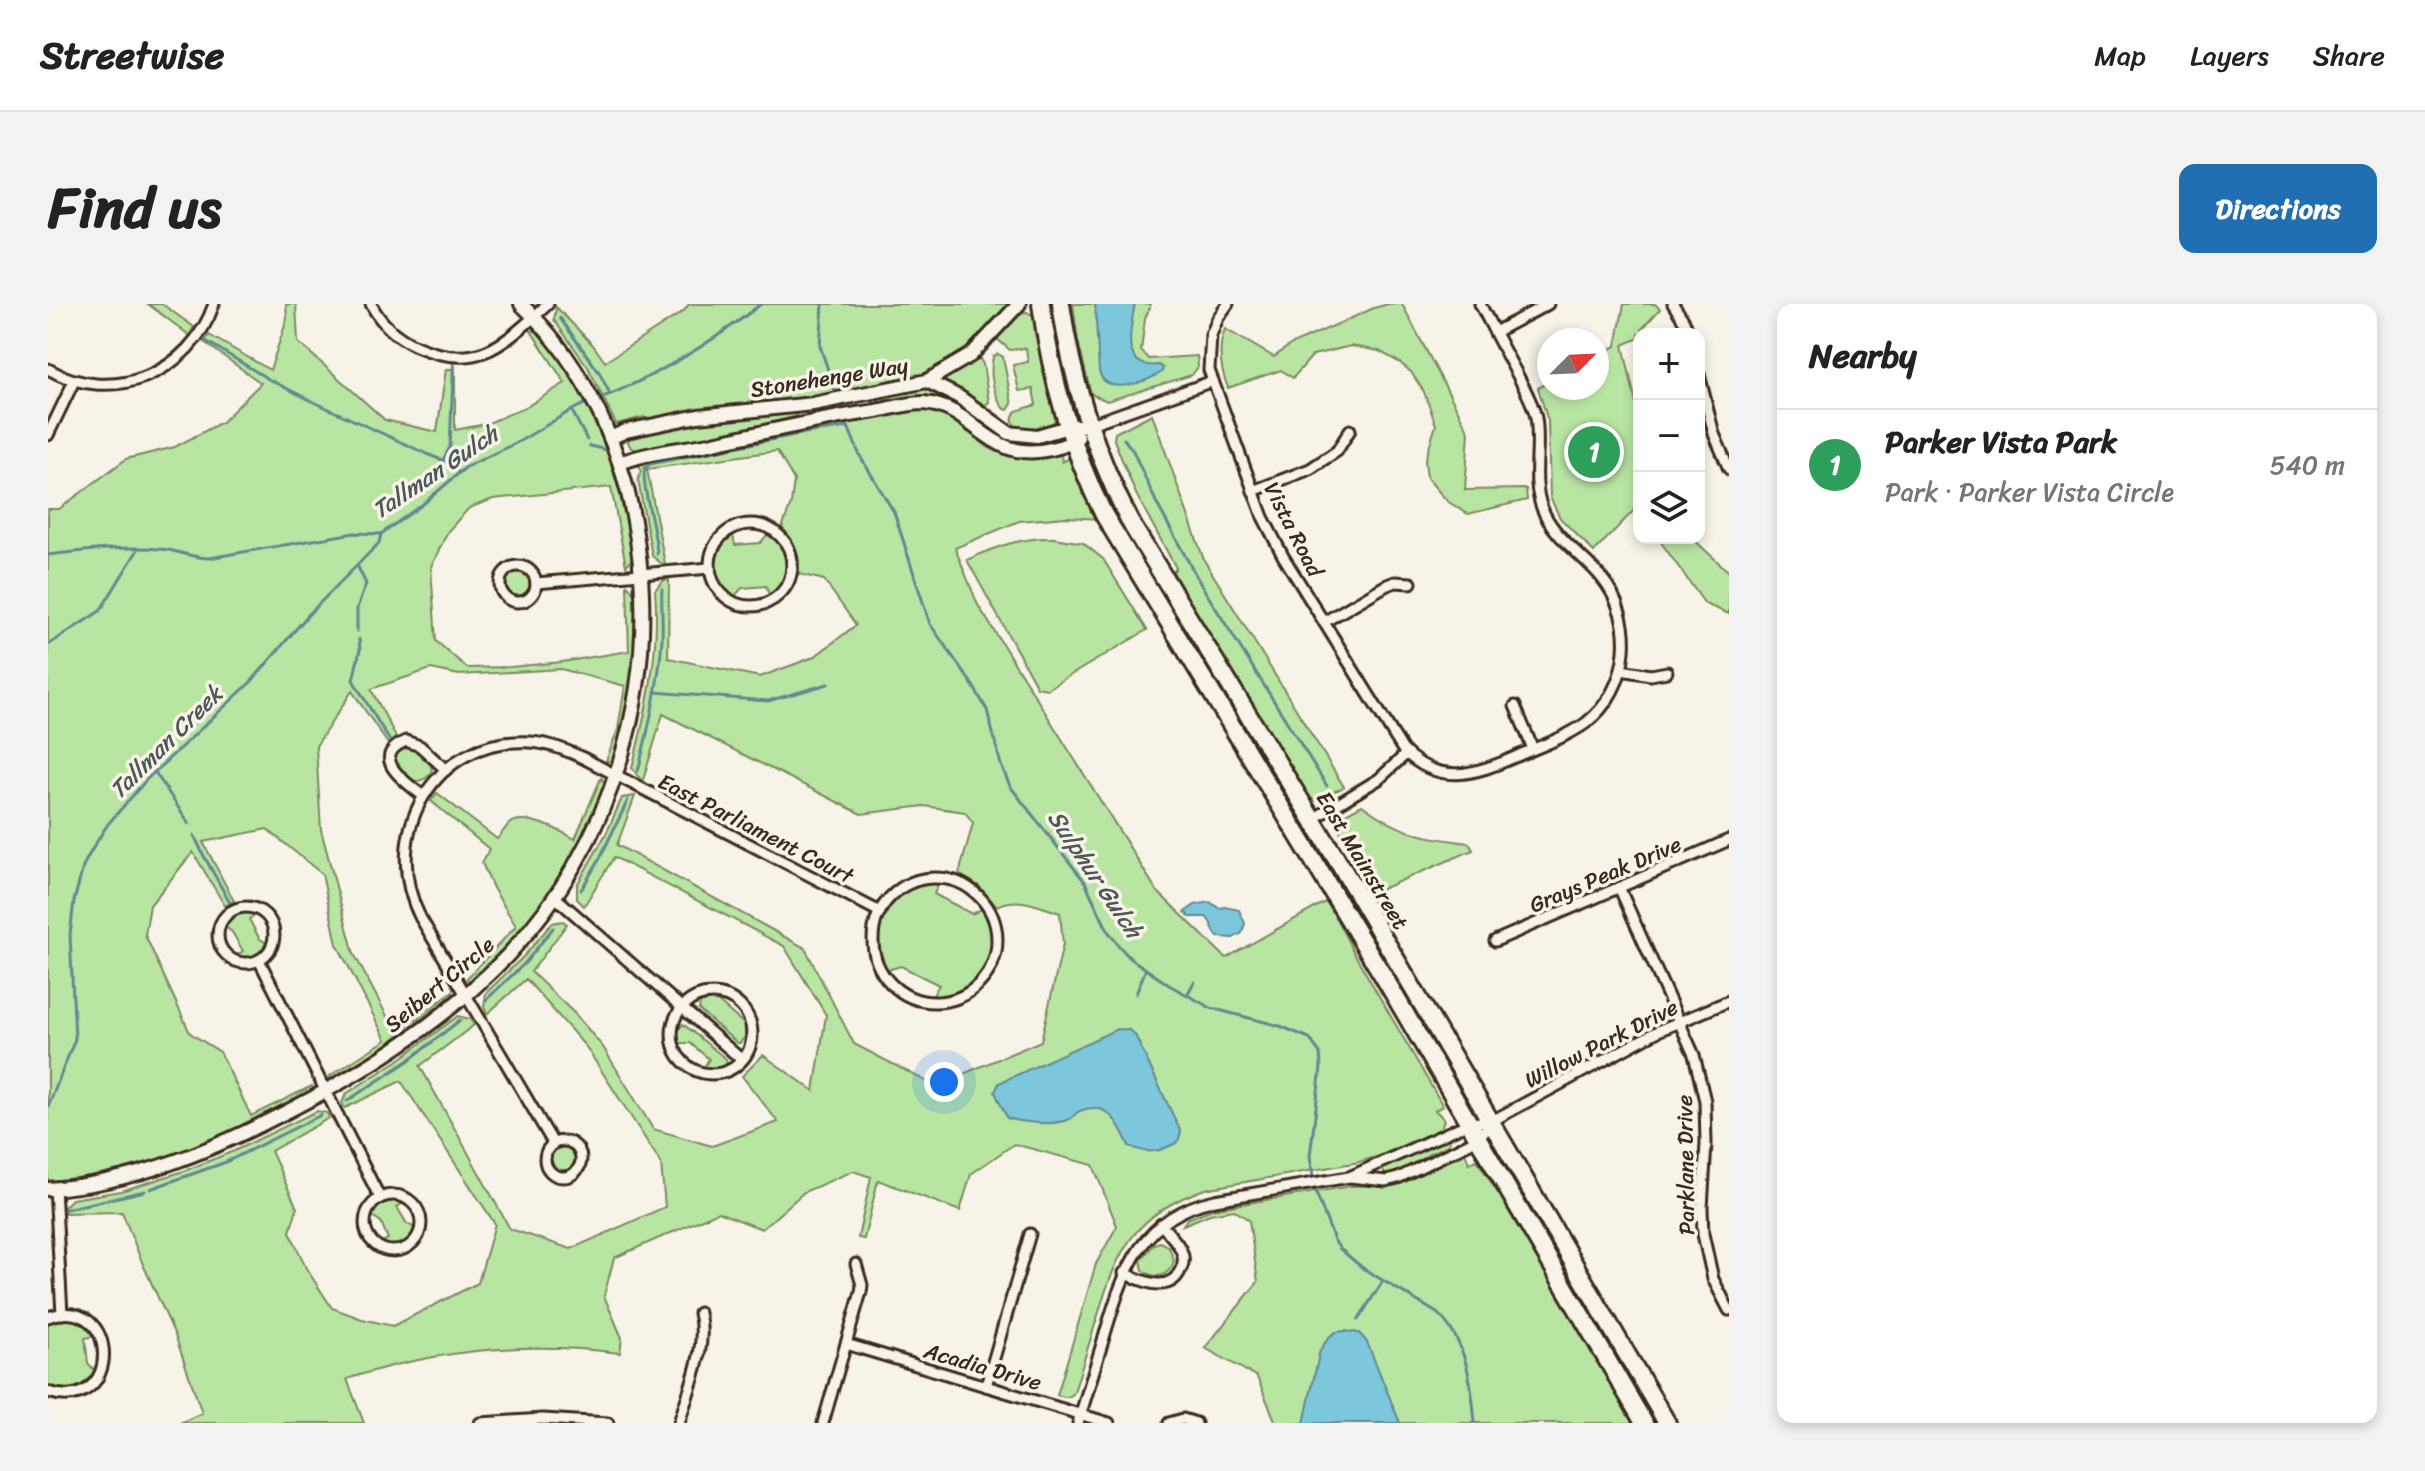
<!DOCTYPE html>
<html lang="en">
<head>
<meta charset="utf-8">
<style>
	:root { --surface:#fff; --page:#f2f2f2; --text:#222; --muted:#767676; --line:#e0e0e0; --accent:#1f6fb2 }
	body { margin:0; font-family:Sriracha,sans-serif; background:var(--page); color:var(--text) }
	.controls { position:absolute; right:24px; top:24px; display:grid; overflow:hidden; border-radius:16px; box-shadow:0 4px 12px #0003 }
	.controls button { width:72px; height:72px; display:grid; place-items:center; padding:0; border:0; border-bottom:2px solid var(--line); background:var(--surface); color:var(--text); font:40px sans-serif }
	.compass { position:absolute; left:1489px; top:24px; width:72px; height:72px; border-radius:50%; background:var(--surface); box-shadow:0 4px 12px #0003; rotate:66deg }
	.you { position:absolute; left:896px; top:778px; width:28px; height:28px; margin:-20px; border:6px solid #fff; border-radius:50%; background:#1a73e8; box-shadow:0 0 0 12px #1a73e833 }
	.badge { display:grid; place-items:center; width:52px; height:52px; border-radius:50%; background:var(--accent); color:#fff; font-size:26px; font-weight:700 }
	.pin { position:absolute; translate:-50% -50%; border:4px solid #fff; box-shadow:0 2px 8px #0006 }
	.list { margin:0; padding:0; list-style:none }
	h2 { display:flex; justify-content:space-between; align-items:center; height:104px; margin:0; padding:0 32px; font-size:34px }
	h2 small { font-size:26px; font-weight:400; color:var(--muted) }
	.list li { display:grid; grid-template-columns:52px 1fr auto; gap:24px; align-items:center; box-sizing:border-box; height:112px; padding:0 32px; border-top:2px solid var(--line) }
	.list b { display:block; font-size:30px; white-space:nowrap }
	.list p { margin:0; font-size:26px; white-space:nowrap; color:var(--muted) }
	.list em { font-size:26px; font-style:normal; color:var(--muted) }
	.icon { flex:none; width:44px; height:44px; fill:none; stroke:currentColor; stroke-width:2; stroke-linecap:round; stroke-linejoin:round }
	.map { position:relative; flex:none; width:1681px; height:1119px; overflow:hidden; border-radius:16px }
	header { display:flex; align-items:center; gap:48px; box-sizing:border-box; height:112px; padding:0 40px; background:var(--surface); border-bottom:2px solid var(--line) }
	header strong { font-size:38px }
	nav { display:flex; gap:44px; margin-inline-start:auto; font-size:28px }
	.intro { display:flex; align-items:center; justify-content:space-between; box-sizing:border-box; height:192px; padding:0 48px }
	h1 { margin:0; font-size:56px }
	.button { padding:20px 36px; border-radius:16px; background:var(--accent); color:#fff; font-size:28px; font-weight:700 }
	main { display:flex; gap:48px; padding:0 48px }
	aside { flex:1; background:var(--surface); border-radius:16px; box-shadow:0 4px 12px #0003 }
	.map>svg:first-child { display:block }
	.green { fill:#b9e5a3; stroke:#7a8860; stroke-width:2 }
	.water { fill:#7cc7dc; stroke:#628890; stroke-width:2 }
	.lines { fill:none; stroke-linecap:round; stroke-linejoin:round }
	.stream { stroke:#628890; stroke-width:3 }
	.minor-casing { stroke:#3b2a1e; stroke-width:15 }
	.tertiary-casing { stroke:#3b2a1e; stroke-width:18 }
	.primary-casing { stroke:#3b2a1e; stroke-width:22 }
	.minor { stroke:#f7f3e8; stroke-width:9 }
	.tertiary { stroke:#f7f3e8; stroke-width:12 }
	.primary { stroke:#f7f3e8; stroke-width:16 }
	.labels { text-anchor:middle; stroke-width:7; stroke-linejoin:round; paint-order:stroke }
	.street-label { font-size:22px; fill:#3b2a1e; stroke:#f7f3e8 }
	.water-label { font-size:24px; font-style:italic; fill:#4e5957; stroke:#f7f3e8 }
</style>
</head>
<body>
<header>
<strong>Streetwise</strong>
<nav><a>Map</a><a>Layers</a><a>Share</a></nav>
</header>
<div class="intro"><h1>Find us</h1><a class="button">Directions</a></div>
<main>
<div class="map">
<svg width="1681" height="1119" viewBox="0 0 1681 1119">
	<rect width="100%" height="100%" fill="#f7f3e8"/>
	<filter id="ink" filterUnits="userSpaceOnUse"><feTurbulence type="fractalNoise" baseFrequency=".0125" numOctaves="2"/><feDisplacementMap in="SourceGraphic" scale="16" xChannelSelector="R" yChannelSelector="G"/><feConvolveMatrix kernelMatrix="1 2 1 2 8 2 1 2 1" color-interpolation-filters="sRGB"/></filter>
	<g filter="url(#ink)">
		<g class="green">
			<path d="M 100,0 L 114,0 L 146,23 L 141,31 Z"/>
			<path d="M 238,0 L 248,0 L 250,38 L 337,116 L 389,128 L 398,65 L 407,65 L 407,126 L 438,120 L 478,103 L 517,79 L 483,27 L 489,27 C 533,78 562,140 576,206 C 580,222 585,239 584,255 L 578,262 L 563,183 L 445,195 L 421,204 L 400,227 L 383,263 L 388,337 L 419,364 L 463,363 L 514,358 L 581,347 L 579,281 C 606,298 574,428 566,457 L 558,457 L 570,425 L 577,382 L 513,365 L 411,371 L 383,365 L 323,385 L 348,433 L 340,440 L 304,387 L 268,442 L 273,526 L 306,650 L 348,729 L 405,687 L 405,690 L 334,744 L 281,775 L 280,773 L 338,736 L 289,640 L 274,570 L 219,525 L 155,538 L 186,597 L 177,602 L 145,548 L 102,601 L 97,631 L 142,729 L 172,748 L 203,812 L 264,782 L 265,785 C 182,829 95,872 0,877 L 0,205 L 11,205 L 78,155 L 127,143 L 174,118 L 213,79 L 156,38 L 161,31 L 222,66 L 239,15 Z"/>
			<path d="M 641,0 L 964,0 L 927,42 L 897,62 L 875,72 L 824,84 L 735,98 L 661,105 L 599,117 L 596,113 L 568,120 L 540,63 L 506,16 L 508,3 L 545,41 L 557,58 L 636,7 Z"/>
			<path d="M 1025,0 L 1103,0 L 1097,15 L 1093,47 L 1101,55 L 1149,52 L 1150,63 L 1144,71 L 1059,97 L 1043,90 L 1030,37 Z"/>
			<path d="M 1340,0 L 1354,0 L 1421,128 L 1417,186 L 1478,185 L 1479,196 L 1420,210 L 1399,197 L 1379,174 L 1377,156 L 1388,121 L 1376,88 L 1363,68 L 1351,58 L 1331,47 L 1303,42 L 1265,51 L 1245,74 L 1233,66 L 1180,84 C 1172,64 1169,45 1177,25 L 1226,53 L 1242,41 L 1326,4 Z"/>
			<path d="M 1576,0 L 1607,0 L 1612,5 L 1594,25 L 1596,30 L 1591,30 L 1591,34 L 1575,41 L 1591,113 L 1591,208 L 1588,204 L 1546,248 L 1512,214 L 1502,193 L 1500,117 L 1490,84 L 1501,78 L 1501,84 L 1549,84 L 1549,52 L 1568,42 Z"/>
			<path d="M 979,8 L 984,11 L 989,20 L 996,64 L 1008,112 L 1004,122 L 994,127 L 969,125 C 964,120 963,113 968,107 L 988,101 L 985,85 L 971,87 L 965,61 L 980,58 L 978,44 L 962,46 L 949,35 L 949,30 L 970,9 Z"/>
			<path d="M 950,50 L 955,53 L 964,100 L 960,106 L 955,104 C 945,88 941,71 945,53 Z"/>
			<path d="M 928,54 L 932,55 L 935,60 L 941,98 L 936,102 L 932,102 L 896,81 L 897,72 Z"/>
			<path d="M 876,84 L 897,90 L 926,111 L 923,112 L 897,99 L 834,100 L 830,97 L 833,90 Z"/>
			<path d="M 874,104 L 897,111 L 941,144 L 960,152 L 981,155 L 1013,151 L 1014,158 L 1022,154 L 1051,215 L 1018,213 L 971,217 L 907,244 L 930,301 L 1109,587 L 1178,654 L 1279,597 L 1306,649 L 1395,802 L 1387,806 L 1396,815 L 1393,825 L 1331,852 L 1311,858 L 1157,885 C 1088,909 1070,944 1050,1011 C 1042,1037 1034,1062 1026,1088 C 1022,1095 1016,1093 1009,1091 L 1048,960 L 1069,922 L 1045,861 L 966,840 L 923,870 L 912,907 L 830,876 L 816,935 L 810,934 L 823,873 L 805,867 L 756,888 L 714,925 L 670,908 L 566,954 L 556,992 L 574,1034 L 572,1049 C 480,1037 387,1046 299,1075 L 316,1119 L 132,1119 L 154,1109 L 127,1031 L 94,958 L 74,908 L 17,909 L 16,903 L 24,895 L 73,887 L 136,867 L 186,847 L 269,807 L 279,809 L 281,814 L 223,847 L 249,904 L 242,928 L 258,964 L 284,1004 L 314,1015 L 345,1022 L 430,979 L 447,920 L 353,777 L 297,804 L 294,799 L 298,790 L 349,757 L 410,712 L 422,715 L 426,721 L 372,762 L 462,925 L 523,945 L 617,903 L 613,859 L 538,743 L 478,675 L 439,710 L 436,703 L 438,689 L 476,652 L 504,619 L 515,617 L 519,620 L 483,668 L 527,710 L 555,743 L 605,825 L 664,842 L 730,818 L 694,772 L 715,751 L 766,787 L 778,711 L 736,642 L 566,553 L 536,602 L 529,595 L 529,581 L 559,528 L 574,494 L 587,492 L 569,541 L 757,644 L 806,740 L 887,782 L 993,737 L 1015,640 L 1012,609 C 987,601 973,592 948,602 L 931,582 L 911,570 L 925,519 L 917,508 L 876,502 L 813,510 L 615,410 L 595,476 L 592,475 L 584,464 C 599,406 612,346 607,286 L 616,276 L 621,276 L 620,354 L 712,373 L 766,353 L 808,321 L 776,276 L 751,270 C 752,251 748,237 734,224 L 743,200 L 746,176 L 729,147 L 599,165 L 617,260 L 614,260 L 604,252 L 590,176 L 593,166 L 590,160 L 595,157 L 769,120 Z"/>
			<path d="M 743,109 L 747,109 L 749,112 L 675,131 L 589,146 L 583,144 L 580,138 L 583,130 L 660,116 Z"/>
			<path d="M 1104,110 L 1156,256 L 1296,483 C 1289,487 1270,493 1267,497 L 1259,493 L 1138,294 L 1125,268 L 1128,264 L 1088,190 L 1066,136 L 1067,129 Z"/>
			<path d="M 721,229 C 746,243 747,279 721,291 L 718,282 L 694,284 L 686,293 C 663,281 658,241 685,231 L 687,241 L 712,239 Z"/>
			<path d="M 1006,234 L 1035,239 L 1055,255 L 1099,326 L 999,385 L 989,383 L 919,256 C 947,243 974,233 1006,234 Z"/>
			<path d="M 1610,234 L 1644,234 L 1681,268 L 1681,310 L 1657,300 Z"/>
			<circle cx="470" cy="280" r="14"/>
			<path d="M 356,442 C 370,444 384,453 384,468 C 369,488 346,470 347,450 Z"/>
			<path d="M 553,474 L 558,480 C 527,560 486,617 424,676 L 420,677 L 419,674 L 468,622 L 445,584 L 434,559 L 441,545 L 383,497 L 389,489 L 449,535 C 453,531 457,524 461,520 C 476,508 513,527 527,535 Z"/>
			<path d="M 1314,501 C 1353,530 1374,533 1421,539 L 1425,546 L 1329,587 L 1291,525 L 1292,513 Z"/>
			<path d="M 885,577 L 890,580 L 886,590 L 924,610 L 935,604 C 956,634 941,674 909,689 C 901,692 893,695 885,691 L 891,681 L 853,662 L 839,666 C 814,627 844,584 885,577 Z"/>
			<path d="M 204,607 L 209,610 L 201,615 L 211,634 L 220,640 L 208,653 L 193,655 L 188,652 L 195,647 L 184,628 L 176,622 C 180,608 191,607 204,607 Z"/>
			<path d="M 667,695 L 697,721 L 697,733 L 692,739 L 689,739 L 651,706 L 652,699 Z"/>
			<path d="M 635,720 L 678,755 L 679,760 L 668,764 L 656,763 L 661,755 L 642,739 L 631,739 L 629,727 Z"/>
			<path d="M 1398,834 L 1402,836 L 1400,841 L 1382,849 L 1365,862 L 1341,872 L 1337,871 L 1335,866 L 1338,862 Z"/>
			<circle cx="515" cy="854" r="14"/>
			<path d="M 1417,848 L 1421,859 L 1429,856 L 1450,889 L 1453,889 L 1588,1119 L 1228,1119 L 1209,1073 L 1157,1044 L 1210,978 L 1201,916 L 1186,906 L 1162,910 L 1135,921 L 1139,915 L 1164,905 L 1303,882 L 1343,881 Z"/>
			<path d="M 349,894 L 356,899 L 349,903 L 359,920 L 368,924 C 366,939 350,946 336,941 L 334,938 L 340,935 L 333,918 L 323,911 L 324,907 L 340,896 Z"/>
			<path d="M 1112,938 L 1121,943 L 1126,957 C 1121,973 1108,976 1095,966 L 1093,956 L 1106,940 Z"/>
			<path d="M 21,1014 L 39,1022 L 47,1032 L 37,1034 L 40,1059 L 48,1068 C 35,1084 20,1091 0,1084 L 0,1017 Z"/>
		</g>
		<g class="water">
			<path d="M 1047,0 L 1087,0 C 1082,25 1072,66 1111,61 L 1115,64 L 1114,68 C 1098,79 1057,93 1051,67 Z"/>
			<path d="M 1162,598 L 1171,604 L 1178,603 L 1191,606 L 1197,619 L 1194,629 L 1185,634 L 1170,633 C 1164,627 1165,619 1158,613 L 1142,613 L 1137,608 L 1147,601 Z"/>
			<path d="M 1069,725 L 1081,726 L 1087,731 L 1133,828 L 1130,838 C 1111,848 1100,851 1081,842 C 1072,821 1059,795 1032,807 C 1024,810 1029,811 1022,815 C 1006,822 976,819 959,814 L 947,788 L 951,779 Z"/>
			<path d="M 1297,1027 L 1311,1029 L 1319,1038 L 1352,1119 L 1256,1119 L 1272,1046 L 1281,1033 L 1288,1028 Z"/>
		</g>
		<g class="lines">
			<g class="stream">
				<path d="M 775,0 L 772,42 L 789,93"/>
				<path d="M 512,14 L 551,68 L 562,90"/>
				<path d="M 146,28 L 156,35"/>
				<path d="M 158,37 L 222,76 L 266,98 L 381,151 L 404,160 L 410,168"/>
				<path d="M 548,96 C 608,73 662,40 713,0"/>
				<path d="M 524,107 L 539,136"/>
				<path d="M 797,115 L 812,152 L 846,208 L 882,320 L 924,380 L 939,406 L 953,461 L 962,482 L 1037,578 L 1060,627 L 1071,642 L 1082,654 L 1121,681 L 1163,704 L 1232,722 L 1261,734 L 1272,749 L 1273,763 L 1262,852 L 1267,886 L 1286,936 L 1292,945 L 1316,965 L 1389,1009 C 1419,1036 1424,1082 1427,1119"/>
				<path d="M 1076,135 L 1085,147 L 1109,200 L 1152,279 L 1279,482"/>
				<path d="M 542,142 L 559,146"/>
				<path d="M 395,156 L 402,143 L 406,46"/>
				<path d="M 609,250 C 609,229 592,178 597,164 L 602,160 L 757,129 L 800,123"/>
				<path d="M 0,251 C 36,247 75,242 112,245 C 129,246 144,254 161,254 L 306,229 L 333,230 L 375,200 L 418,163 L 472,137 L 524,106 L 541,98"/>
				<path d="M 309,327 L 309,304 L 318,280 L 310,263"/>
				<path d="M 311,335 L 312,346 L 305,376 L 343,439"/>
				<path d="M 0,341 L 52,307 L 89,247"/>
				<path d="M 607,388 L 720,397 L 780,380"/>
				<path d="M 590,467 C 601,424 611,380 614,336 C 615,319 613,302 614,285"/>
				<path d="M 107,468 L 141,520"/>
				<path d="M 146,531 L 156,552 L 182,599"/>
				<path d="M 533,586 L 551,556 L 580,496"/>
				<path d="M 1088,690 L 1097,667"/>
				<path d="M 1139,691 L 1146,678"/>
				<path d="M 438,696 L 477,659 L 505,624"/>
				<path d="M 299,797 L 360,757 L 412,716"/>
				<path d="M 0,803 L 27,735 L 22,631 L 26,597 L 36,560 L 46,542 L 60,520 L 99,475 L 203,378 L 260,311 L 331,239 L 333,230"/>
				<path d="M 102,885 L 178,858 L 273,811"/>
				<path d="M 18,905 L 97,887"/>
				<path d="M 1310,1016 L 1335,977"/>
			</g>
			<g class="minor-casing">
				<g id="minor">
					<path d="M 323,0 C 333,20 348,33 368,42 C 430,69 456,40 500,0"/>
					<path d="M 1180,0 L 1170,14 L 1163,31 L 1161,66 L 1215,213 L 1235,252 L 1355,446 C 1391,482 1426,471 1467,453 C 1490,443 1517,434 1538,419 C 1583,384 1589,316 1553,273 C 1534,250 1505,233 1494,204 C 1483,175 1493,144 1488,114 C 1485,98 1476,84 1469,70 C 1456,47 1444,23 1432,0"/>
					<path d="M 1625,0 L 1636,17 L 1641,30"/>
					<path d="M 1447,28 L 1500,0"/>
					<path d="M 0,65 C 65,102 143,69 166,0"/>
					<path d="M 1651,70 L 1666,130 L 1681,165"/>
					<path d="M 1040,121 L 1165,77"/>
					<path d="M 0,131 L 26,77"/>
					<path d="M 1205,187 L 1262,165 L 1289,147 L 1302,126"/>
					<circle cx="703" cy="261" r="41"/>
					<circle cx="470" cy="280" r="18"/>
					<path d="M 488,279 L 662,264"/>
					<path d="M 1276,318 L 1337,282 L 1347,278 L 1363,279"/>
					<path d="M 1573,366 L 1603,371 L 1619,368"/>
					<path d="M 1467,402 L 1485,445"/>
					<path d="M 375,492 C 359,479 319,453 358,437 L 372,442 L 398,466"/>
					<path d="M 1265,515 L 1331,475 L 1358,450"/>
					<circle cx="887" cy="636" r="62"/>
					<path d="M 1571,583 L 1646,751 L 1657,797 L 1658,840 L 1654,904 L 1655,930 L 1665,975 L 1681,1006"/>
					<path d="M 507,593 L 694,756"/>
					<circle cx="198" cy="631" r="28"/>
					<path d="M 1447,637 L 1681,536"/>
					<path d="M 211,656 L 332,894"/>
					<circle cx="664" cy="730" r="40"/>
					<circle cx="515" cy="855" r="18"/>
					<path d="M 505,839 L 372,613 C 331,531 386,432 482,438 C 501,439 518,446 535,454 L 832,608"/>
					<path d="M 1302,873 L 1338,877 L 1350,874 L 1430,835 L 1444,817"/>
					<path d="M 7,884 L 14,1010"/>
					<circle cx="345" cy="919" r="28"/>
					<path d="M 1076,969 C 1095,977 1122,991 1133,965 C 1136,959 1136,952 1133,946 C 1129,937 1120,929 1113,920"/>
					<path d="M 0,1013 C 73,988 75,1112 0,1088"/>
					<path d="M 798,1040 L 1061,1119"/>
					<path d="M 938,1082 L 982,930"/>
					<path d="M 432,1119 L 495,1115 L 560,1119"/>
					<path d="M 631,1119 C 641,1084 660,1044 651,1009"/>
					<path d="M 775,1119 L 813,988 L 814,981 L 808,960"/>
					<path d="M 1030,1119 C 1039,1089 1048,1060 1057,1030 C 1076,966 1093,912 1167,896 L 1301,873 L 1421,819 L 1444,817 L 1612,726 L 1681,697"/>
					<path d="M 1121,1119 L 1135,1115 L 1148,1119"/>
				</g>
			</g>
			<g class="tertiary-casing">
				<g id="tertiary">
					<path d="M 879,77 L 923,51 L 971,0"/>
					<path d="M 562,134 L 578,127 L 650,112 L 765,100 L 879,77 L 911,93 L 961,129 L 989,132 L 1020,123 L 1040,121"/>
					<path d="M 572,159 C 601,148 631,146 661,140 C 717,128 772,115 828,107 C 844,104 860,99 876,99 C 928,103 939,160 1003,145 C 1013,143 1023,140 1030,133"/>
					<path d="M 0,885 C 85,880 167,845 242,806 C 320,766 399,715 460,651 C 564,539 611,387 589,236 C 577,149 538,61 473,0"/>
				</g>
			</g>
			<g class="primary-casing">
				<g id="primary">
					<path d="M 993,0 C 1003,74 1023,144 1056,211 L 1337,675 L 1596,1119"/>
					<path d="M 1013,0 C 1024,79 1048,152 1085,223 L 1308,587 L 1619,1119"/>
				</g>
			</g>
			<use href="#minor" class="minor"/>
			<use href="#tertiary" class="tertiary"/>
			<use href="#primary" class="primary"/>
		</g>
	</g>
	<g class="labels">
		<g class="street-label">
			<text transform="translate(781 73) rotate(-9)" y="8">Stonehenge Way</text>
			<text transform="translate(1246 225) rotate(63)" y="8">Vista Road</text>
			<text transform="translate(708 524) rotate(27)" y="8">East Parliament Court</text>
			<text transform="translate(1315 556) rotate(59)" y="8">East Mainstreet</text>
			<text transform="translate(1557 570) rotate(-23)" y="8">Grays Peak Drive</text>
			<text transform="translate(391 680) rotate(-40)" y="8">Seibert Circle</text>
			<text transform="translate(1553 739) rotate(-27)" y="8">Willow Park Drive</text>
			<text transform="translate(1637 861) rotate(-91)" y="8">Parklane Drive</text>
			<text transform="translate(935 1062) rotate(16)" y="8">Acadia Drive</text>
		</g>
		<g class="water-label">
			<text transform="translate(387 168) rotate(-34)" y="8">Tallman Gulch</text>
			<text transform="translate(118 438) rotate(-45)" y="8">Tallman Creek</text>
			<text transform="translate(1047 570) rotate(56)" y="8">Sulphur Gulch</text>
		</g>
	</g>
</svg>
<div class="controls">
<button>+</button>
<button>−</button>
<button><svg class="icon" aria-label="layers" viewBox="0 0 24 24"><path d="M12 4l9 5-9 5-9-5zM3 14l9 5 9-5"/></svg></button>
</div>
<svg class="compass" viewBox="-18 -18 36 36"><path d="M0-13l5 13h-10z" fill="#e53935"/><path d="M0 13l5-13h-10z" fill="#767676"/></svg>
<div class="you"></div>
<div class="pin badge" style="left:1546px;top:148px;background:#2e9e5b">1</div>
</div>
<aside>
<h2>Nearby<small></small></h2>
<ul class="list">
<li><span class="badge" style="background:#2e9e5b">1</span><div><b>Parker Vista Park</b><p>Park · Parker Vista Circle</p></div><em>540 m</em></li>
</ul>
</aside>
</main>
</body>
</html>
